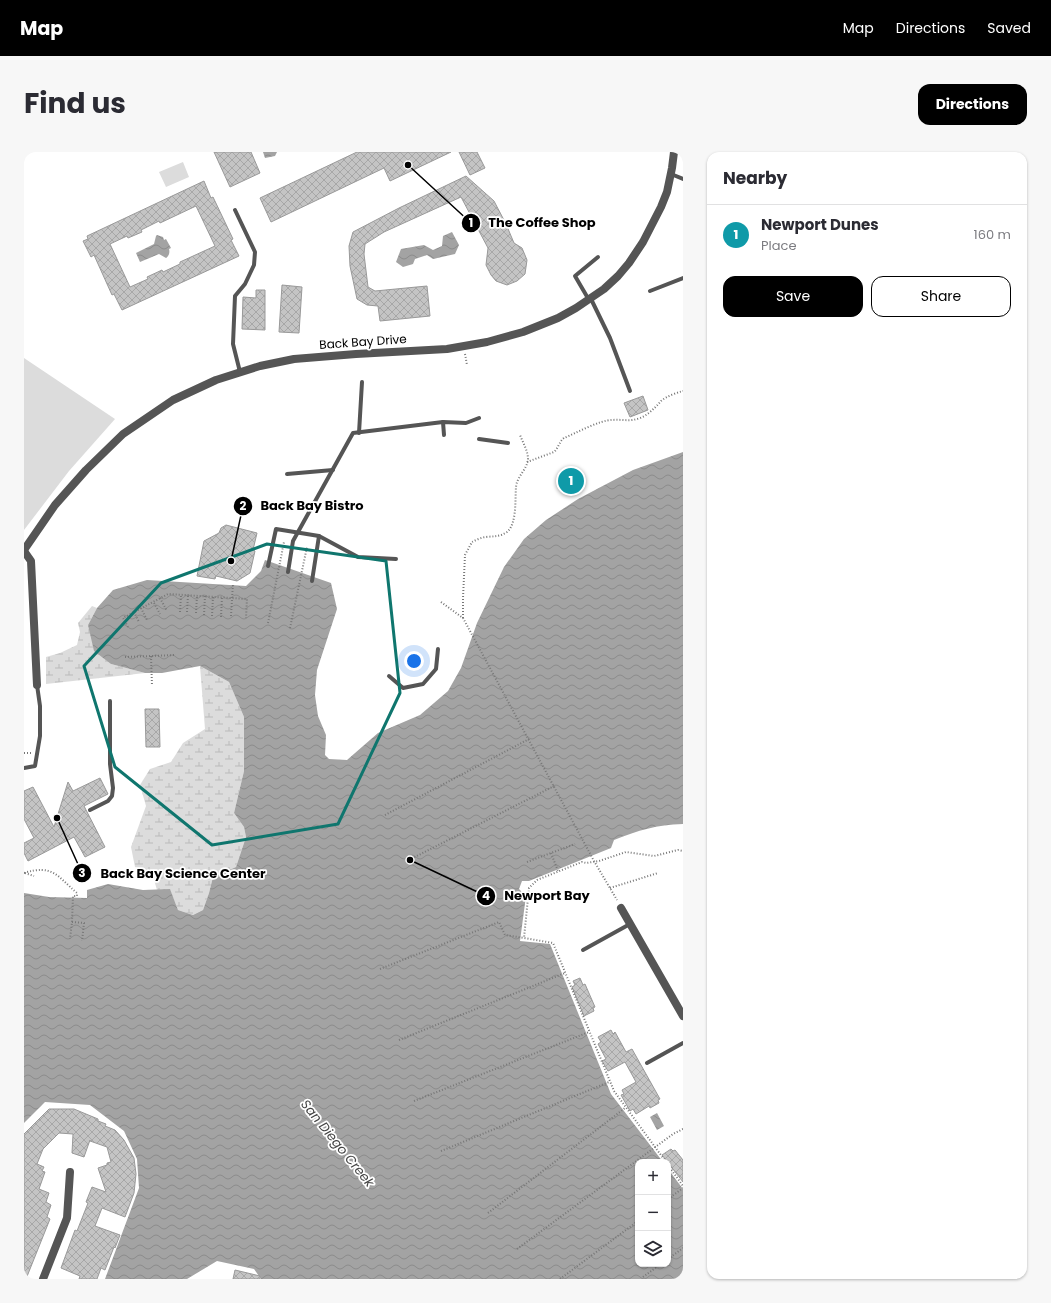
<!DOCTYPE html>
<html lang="en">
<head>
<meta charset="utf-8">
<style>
	:root { --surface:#fff; --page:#f7f7f7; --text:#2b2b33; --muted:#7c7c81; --line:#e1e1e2; --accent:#000 }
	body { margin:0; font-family:Poppins,sans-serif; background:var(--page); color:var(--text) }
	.controls { position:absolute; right:12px; bottom:12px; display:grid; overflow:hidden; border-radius:8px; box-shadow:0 1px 3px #0004 }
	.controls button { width:36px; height:36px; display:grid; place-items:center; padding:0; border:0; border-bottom:1px solid var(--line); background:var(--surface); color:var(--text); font:20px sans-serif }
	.you { position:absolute; left:390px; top:509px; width:14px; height:14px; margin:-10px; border:3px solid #fff; border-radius:50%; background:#1a73e8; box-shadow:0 0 0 6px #1a73e833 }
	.badge { display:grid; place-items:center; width:26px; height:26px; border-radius:50%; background:var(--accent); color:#fff; font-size:13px; font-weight:700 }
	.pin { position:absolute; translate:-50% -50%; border:2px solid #fff; box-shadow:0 1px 4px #0006 }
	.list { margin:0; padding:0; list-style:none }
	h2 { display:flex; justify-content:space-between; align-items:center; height:52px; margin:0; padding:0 16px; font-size:17px }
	h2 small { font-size:13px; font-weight:400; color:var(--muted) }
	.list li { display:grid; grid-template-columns:26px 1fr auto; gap:12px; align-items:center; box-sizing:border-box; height:60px; padding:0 16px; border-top:1px solid var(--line) }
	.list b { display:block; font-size:15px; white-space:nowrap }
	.list p { margin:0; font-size:13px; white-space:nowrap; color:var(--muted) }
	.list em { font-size:13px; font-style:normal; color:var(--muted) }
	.actions { display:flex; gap:8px; padding:12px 16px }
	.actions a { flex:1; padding:9px 0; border:1px solid var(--accent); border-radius:12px; text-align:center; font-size:14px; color:var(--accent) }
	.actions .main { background:var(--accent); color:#fff }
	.icon { flex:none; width:22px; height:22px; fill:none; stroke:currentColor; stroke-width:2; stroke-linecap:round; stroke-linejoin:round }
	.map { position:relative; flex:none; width:659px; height:1127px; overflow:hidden; border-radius:12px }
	header { display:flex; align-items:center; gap:24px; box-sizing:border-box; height:56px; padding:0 20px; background:var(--accent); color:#fff }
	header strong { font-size:19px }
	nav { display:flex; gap:22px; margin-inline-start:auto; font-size:14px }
	.intro { display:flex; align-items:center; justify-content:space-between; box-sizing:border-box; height:96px; padding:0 24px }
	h1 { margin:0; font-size:28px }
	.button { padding:10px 18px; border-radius:12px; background:var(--accent); color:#fff; font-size:14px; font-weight:700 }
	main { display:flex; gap:24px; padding:0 24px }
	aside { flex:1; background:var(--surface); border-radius:12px; box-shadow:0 1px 3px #0004 }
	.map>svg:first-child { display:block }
	.green { fill:#dcdcdc }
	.wetland { fill:url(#wetland-marsh) }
	.water { fill:url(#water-waves) }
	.building { fill:url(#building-cross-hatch); stroke:#999; fill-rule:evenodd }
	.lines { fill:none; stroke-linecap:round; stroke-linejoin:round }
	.path { stroke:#777; stroke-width:2; stroke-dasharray:1 2; stroke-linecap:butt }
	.service { stroke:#555; stroke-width:4 }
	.minor { stroke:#555; stroke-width:8 }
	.tertiary { stroke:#555; stroke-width:8 }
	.marked { fill:none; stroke:#0f766e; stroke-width:3; stroke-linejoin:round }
	.labels { text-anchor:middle; stroke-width:3.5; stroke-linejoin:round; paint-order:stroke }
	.street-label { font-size:12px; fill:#000; stroke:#fff }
	.water-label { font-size:13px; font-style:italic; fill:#444; stroke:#fff }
	.leader { fill:none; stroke:#000; stroke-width:1.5 }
	.callout-dot { fill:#000; stroke:#fff; stroke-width:1.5 }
	.mark-label { font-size:12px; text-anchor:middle; font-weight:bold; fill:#fff }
	.callout-label { font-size:13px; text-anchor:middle; font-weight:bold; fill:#000; stroke:#fff; stroke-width:3.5; stroke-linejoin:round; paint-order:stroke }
</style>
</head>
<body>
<header>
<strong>Map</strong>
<nav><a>Map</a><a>Directions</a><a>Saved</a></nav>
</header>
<div class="intro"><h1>Find us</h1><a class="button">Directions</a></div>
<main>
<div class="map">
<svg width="659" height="1127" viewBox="0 0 659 1127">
	<defs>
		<pattern id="wetland-marsh" width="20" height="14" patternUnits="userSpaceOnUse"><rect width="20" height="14" fill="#dcdcdc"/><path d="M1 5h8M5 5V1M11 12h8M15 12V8" fill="none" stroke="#bbb"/></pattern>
		<pattern id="water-waves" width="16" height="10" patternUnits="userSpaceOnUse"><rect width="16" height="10" fill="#a3a3a3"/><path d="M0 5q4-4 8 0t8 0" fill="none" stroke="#8b8b8b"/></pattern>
		<pattern id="building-cross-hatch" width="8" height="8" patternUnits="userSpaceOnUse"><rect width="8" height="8" fill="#c4c4c4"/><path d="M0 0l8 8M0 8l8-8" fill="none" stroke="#a7a7a7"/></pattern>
	</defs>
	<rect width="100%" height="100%" fill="#fff"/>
	<g class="green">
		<path d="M 159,10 L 165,25 L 142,35 L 135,20 Z"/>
		<path d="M 0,206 L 91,267 L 45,319 L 0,378 Z"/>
	</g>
	<g class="wetland">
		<path d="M 68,454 L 73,456 L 64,473 L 87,512 L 121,521 L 22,532 L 22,505 L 36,501 L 53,493 L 56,480 L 54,471 Z"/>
		<path d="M 176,514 L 205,530 L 220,565 L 220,619 L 210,661 L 220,675 L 222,685 L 212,715 L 189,725 L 185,741 L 179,758 L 169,763 L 154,758 L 146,738 L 133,738 L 128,721 L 111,715 L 107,695 L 122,654 L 116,633 L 126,617 L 147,610 L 159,591 L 181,577 Z"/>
	</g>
	<g class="water">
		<path d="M 239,0 L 253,0 L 251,4 L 241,6 Z"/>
		<path d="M 428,80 L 435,93 L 431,102 L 409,107 L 403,103 L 391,107 L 389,112 L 379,115 L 372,110 L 377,97 L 400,93 L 409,98 L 418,94 L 419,84 Z"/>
		<path d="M 133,83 L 139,85 L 140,88 L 142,87 L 147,96 L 145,97 C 146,100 145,104 142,106 L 135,102 L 116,110 L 112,101 L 130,92 L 132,84 Z"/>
		<path d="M 659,300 L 659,672 C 632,673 615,678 590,688 L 587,696 L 505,729 L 498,729 L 495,737 L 502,744 L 496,789 L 526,792 L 587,942 L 639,1010 L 614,1010 L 614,1112 L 644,1112 L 644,1017 L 659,1037 L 659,1127 L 237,1127 L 230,1117 L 193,1109 L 163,1127 L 81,1127 L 115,1036 L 113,1007 L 100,979 L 66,953 L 21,950 L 0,971 L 0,741 L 25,745 L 63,746 L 63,738 L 84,732 L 119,738 L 146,737 L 154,758 L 169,763 L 179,758 L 185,741 L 189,725 L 212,715 L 222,685 L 220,675 L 210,661 L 220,619 L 220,565 L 205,530 L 176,514 L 138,521 L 121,521 L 87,512 L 70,499 L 64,473 L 73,456 L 89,438 L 123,428 L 222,434 L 237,419 L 241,408 L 307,431 L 313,457 L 293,518 L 291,543 L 294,564 L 302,583 L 301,603 L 305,607 L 323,608 L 354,581 L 396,563 L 424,539 L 437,516 L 453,471 L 480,415 L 500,387 L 522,368 L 554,347 L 609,318 Z"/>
		<path d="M 633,961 L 640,974 L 633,978 L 626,965 Z"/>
	</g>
	<g class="building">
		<path d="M 190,0 L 227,0 L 236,21 L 206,35 Z"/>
		<path d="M 333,0 L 427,0 L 366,29 L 360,16 L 247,70 L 236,46 Z"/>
		<path d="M 435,0 L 453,0 L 461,16 L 446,23 Z"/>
		<path d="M 442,24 L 470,49 L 482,72 L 490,91 L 498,96 L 503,108 L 501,122 L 493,129 L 483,133 L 472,129 L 467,123 L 462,113 L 464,96 L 437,45 L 360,80 L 341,92 L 340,102 L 344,135 L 351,139 L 403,134 L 406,164 L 356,169 L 354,154 L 343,153 L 333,147 L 326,114 L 325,94 L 329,80 L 375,56 Z"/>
		<path d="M 180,29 L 187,46 L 189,45 L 209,87 L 207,88 L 215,104 L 98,158 L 90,142 L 88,143 L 70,103 L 67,105 L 59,89 L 64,87 L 63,84 ZM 172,54 L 191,94 L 156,110 L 156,112 L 139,120 L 138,118 L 123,125 L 124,127 L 106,135 L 86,92 L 103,84 L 104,86 L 118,80 L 117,78 L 135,69 L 136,71 Z"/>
		<path d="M 258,133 L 278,135 L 275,181 L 255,180 Z"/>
		<path d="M 232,138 L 241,138 L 241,178 L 218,177 L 219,145 L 232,146 Z"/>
		<path d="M 619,244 L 624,258 L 606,265 L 600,251 Z"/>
		<path d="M 202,373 L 233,381 L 229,398 L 231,399 L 226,421 L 213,429 L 192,424 L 191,427 L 173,424 L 180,389 L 195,381 L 197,376 Z"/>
		<path d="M 121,557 L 135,557 L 136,595 L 122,595 Z"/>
		<path d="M 76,626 L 84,642 L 60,654 L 81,695 L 61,705 L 50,685 L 4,709 L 0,701 L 0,691 L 10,686 L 0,667 L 0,639 L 9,635 L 30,675 L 44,630 L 49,639 Z"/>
		<path d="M 556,826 L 559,833 L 561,832 L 571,855 L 569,856 L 570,859 L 560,864 L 548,835 L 551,833 L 549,829 Z"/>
		<path d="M 587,878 L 589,882 L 591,880 L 602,900 L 608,897 L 636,947 L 634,948 L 635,951 L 626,956 L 625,954 L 612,962 L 609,957 L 606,959 L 597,943 L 600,942 L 598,938 L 612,930 L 601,910 L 584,919 L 578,909 L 582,907 L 574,892 L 577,890 L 574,885 Z"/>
		<path d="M 25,957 L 50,957 L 74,967 L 74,969 L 82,972 L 81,974 L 91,978 L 100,988 L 110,1006 L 112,1022 L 110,1041 L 101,1065 L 78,1056 L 71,1074 L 96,1083 L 91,1096 L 90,1095 L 81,1118 L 77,1116 L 73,1127 L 55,1127 L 56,1124 L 37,1116 L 51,1078 L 53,1079 L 64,1051 L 62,1050 L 68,1035 L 82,1040 L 74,1016 L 83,1013 L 83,1011 L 87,1010 L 83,995 L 66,989 L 66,988 L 60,1005 L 48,1001 L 49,982 L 35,981 L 19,997 L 13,1012 L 20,1015 L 18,1019 L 21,1020 L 15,1037 L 25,1041 L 22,1050 L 27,1053 L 23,1065 L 26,1067 L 2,1127 L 0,1127 L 0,982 Z"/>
		<path d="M 647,997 L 649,999 L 651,998 L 659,1008 L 659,1030 L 638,1003 Z"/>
		<path d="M 211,1118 L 236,1124 L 236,1127 L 209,1127 Z"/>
	</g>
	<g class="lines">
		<g class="path">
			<path d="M 441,202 L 443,213"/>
			<path d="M 503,310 L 530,300 C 535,295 535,290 540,286 C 552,281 576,268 588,268 C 598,267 606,270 616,266 C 624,263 631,256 637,249 C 643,244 652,241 659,239"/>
			<path d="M 136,446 L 143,459"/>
			<path d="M 417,450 L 439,466 L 570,709 L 593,748"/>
			<path d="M 130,451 L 136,462"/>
			<path d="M 117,456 L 123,468"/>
			<path d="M 110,460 L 115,470"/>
			<path d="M 156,460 L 157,443"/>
			<path d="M 163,460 L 164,443"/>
			<path d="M 172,461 L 173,444"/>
			<path d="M 180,463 L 181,444"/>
			<path d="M 188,464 L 189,445"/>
			<path d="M 207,464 L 209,431"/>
			<path d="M 197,465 L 198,445"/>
			<path d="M 439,466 L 439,446 L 441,403 L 448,390 C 452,388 458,385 462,385 C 470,384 476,385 483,380 C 493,372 491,347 492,335 C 493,324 503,318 504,307 C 504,299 499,291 496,283"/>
			<path d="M 244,471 L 260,390"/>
			<path d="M 104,475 L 99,466 L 144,442 L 223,447 L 222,466"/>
			<path d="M 266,476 L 283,395"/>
			<path d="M 127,504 L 128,534"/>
			<path d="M 101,505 L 152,503"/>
			<path d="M 0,601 L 7,601"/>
			<path d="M 361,663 L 505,587"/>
			<path d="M 527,701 L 534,719"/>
			<path d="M 385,708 L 530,634"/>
			<path d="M 503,710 L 551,692"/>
			<path d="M 0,721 C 29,712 33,724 53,741 L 53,744 L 49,744 L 48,770 L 46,787"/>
			<path d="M 1,721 L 10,724"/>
			<path d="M 586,736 L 634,721"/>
			<path d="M 48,770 L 60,771 L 58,789"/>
			<path d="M 356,817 L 475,770 L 481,783 L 500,786"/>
			<path d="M 375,888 L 541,821"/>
			<path d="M 390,949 L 565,880"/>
			<path d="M 417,999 L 585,930"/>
			<path d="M 642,1010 L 590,939 L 529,791 L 500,786 L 505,736 L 513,728 L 558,710 L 562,711 L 575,709 L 602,700 L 630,704 L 654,698 L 659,699"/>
			<path d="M 644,1013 L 659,1034"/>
			<path d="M 644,1047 L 659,1036"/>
			<path d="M 464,1061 L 601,956"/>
			<path d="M 493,1097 L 649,982 L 659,977"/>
			<path d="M 644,1107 L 659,1096"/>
			<path d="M 619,1125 L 637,1112"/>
			<path d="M 536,1127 L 614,1069"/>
		</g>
		<g class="service">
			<path d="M 647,22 L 659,27"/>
			<path d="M 211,58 L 231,100 L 230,113 L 221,132 L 211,144 L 209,192 L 216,220"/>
			<path d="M 626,139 L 659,126"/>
			<path d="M 567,147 L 586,186 L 606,239"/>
			<path d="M 565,148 L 551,124 L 574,105"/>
			<path d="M 419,270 L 420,283"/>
			<path d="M 335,281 L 338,230"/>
			<path d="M 455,287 L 484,291"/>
			<path d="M 263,322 L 309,318"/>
			<path d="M 244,414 L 252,377 L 295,384 L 334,405 L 372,407"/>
			<path d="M 264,420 L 269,389 L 329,281 L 419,270 L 442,271 L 455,266"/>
			<path d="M 288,429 L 295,384"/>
			<path d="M 365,524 L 379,536 L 399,532 L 412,517 L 414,497"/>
			<path d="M 0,616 L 11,614 L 16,584 L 16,554 L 13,533"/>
			<path d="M 66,658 L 84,649 L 88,644 L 89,636 L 86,612 L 86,549"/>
			<path d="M 559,798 L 606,772"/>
			<path d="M 623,911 L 659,891"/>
		</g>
		<g class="minor">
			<path d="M 0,399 L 7,409 L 13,533"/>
			<path d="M 597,756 L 659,864"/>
			<path d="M 19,1127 L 43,1066 L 46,1020"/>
		</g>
		<path class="tertiary" d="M 0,398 L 31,353 L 62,318 L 99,282 L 149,248 L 192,228 L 236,214 L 270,207 L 332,202 L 423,197 L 463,190 L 499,180 L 534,166 L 552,156 L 580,137 L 594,124 L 605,111 L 619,90 L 637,55 L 643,40 L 648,16 L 650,0"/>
	</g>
	<path class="marked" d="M 243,392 L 362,409 L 376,541 L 314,672 L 188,693 L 91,615 L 60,514 L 137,431 Z"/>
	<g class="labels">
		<g class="street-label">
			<text transform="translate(339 190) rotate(-4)" y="4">Back Bay Drive</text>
		</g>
		<g class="water-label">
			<text transform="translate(314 991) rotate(51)" y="5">San Diego Creek</text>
		</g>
	</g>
	<path class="leader" d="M384 13L447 71M207 409L219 354M33 666L58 721M386 708L462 744"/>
	<g class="callout-dot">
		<circle cx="384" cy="13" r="4"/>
		<circle cx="207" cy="409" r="4"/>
		<circle cx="33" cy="666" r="4"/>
		<circle cx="386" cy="708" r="4"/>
		<circle cx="447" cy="71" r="10"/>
		<circle cx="219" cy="354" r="10"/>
		<circle cx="58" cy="721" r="10"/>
		<circle cx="462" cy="744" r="10"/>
	</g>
	<g class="mark-label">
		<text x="447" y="75">1</text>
		<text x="219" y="358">2</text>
		<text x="58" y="725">3</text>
		<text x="462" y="748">4</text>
	</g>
	<g class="callout-label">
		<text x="518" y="75">The Coffee Shop</text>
		<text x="288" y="358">Back Bay Bistro</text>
		<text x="159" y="726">Back Bay Science Center</text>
		<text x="523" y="748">Newport Bay</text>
	</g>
</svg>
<div class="controls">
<button>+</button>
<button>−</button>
<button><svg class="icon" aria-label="layers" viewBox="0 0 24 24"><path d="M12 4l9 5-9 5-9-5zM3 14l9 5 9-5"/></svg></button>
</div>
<div class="you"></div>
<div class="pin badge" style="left:547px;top:329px;background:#0f9aa8">1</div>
</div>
<aside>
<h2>Nearby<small></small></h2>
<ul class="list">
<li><span class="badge" style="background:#0f9aa8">1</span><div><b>Newport Dunes</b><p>Place</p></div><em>160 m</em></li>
</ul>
<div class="actions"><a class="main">Save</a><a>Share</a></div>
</aside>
</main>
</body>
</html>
